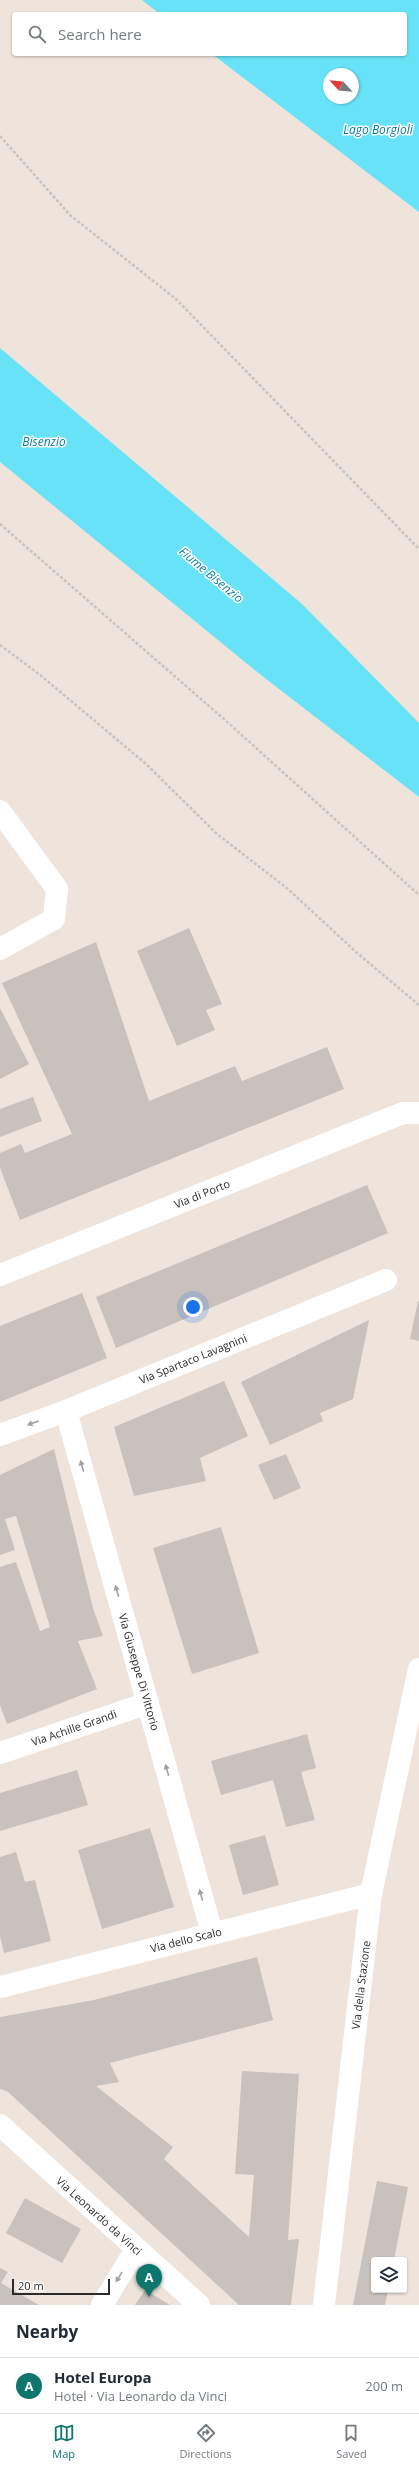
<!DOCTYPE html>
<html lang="en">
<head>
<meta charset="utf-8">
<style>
	:root { --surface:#fff; --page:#f6f6f7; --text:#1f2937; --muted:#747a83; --line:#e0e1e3; --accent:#0f766e }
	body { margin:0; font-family:"Open Sans",sans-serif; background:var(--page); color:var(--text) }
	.controls { position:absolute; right:12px; bottom:12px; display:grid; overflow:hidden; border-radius:4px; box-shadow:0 1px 3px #0004 }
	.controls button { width:36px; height:36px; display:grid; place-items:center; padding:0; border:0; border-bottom:1px solid var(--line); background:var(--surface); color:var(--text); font:20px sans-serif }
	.compass { position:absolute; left:323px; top:68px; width:36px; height:36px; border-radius:50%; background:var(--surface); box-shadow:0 1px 3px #0004; rotate:296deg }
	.scale { position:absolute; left:12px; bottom:10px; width:98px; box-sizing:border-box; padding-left:4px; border:2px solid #2b2b2b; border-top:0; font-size:11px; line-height:14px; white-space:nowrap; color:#2b2b2b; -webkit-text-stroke:3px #fff; paint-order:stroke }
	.you { position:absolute; left:193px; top:1307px; width:14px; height:14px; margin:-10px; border:3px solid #fff; border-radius:50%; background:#1a73e8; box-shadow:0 0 0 6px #1a73e833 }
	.badge { display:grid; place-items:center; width:26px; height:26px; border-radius:50%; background:var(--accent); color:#fff; font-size:13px; font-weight:700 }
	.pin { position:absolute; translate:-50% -33px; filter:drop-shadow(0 1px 2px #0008) }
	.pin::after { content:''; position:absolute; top:21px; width:14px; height:12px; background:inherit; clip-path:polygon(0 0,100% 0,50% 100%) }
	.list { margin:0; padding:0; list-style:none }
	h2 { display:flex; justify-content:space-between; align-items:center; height:52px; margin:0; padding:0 16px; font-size:17px }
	h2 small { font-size:13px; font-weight:400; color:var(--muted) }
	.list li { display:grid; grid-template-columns:26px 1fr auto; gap:12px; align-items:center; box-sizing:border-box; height:56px; padding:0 16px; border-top:1px solid var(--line) }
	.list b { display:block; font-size:15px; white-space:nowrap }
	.list p { margin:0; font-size:13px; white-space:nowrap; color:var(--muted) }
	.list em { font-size:13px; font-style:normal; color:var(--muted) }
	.icon { flex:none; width:22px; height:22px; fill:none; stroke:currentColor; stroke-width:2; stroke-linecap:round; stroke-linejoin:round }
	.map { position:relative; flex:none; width:419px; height:2305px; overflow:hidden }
	.search { position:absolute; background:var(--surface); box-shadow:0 1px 3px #0004; left:12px; right:12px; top:12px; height:44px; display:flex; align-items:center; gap:10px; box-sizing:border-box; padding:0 14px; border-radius:4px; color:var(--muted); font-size:15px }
	.sheet { height:108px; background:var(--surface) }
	nav { display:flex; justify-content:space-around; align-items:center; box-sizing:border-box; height:56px; border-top:1px solid var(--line); background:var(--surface); font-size:11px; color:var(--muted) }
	nav a { display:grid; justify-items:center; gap:2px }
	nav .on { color:var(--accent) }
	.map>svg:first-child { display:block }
	.water { fill:#68e2f6; fill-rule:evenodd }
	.building { fill:#c9c1bc }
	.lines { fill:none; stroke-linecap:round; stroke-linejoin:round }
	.path { stroke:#c4c4c4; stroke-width:2.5; stroke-dasharray:3 2; stroke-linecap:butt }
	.minor { stroke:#fff; stroke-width:22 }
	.oneway { fill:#a0a0a0 }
	.labels { text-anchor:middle; stroke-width:3; stroke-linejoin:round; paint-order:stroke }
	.street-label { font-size:11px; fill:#2b2b2b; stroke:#fff }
	.water-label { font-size:12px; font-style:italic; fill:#067b9e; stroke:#fff }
</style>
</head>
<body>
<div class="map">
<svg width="419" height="2305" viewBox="0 0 419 2305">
	<rect width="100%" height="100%" fill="#eee4dc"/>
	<g class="water">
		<path d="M 142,0 L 419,0 L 419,212 L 212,54 L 405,54 L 405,14 L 160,14 ZM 329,74 L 353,74 L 353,98 L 329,98 Z"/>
		<path d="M 0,348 L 302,604 L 419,723 L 419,797 L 261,675 L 0,462 Z"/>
	</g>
	<g class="building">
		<path d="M 189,928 L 222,1004 L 206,1010 L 215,1030 L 177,1046 L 137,951 Z"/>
		<path d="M 96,942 L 149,1101 L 235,1066 L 242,1081 L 327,1047 L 344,1089 L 20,1220 L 0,1168 L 0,1153 L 21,1144 L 25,1153 L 72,1134 L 2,983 Z"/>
		<path d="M 0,1008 L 29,1064 L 0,1079 Z"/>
		<path d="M 33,1097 L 42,1121 L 0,1137 L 0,1109 Z"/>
		<path d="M 367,1185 L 388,1233 L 116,1348 L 96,1297 Z"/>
		<path d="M 82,1293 L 107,1358 L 0,1402 L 0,1326 Z"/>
		<path d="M 418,1301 L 419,1301 L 419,1341 L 410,1339 Z"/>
		<path d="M 369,1320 L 353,1399 L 320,1413 L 323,1421 L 270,1445 L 241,1382 Z"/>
		<path d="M 224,1381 L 248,1436 L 200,1458 L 206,1481 L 134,1496 L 114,1427 Z"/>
		<path d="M 54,1449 L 93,1608 L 103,1636 L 78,1641 L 97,1689 L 7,1724 L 0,1705 L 0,1567 L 16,1562 L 40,1631 L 50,1627 L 16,1516 L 5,1519 L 15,1550 L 0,1555 L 0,1475 Z"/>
		<path d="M 286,1454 L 301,1488 L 274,1500 L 258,1465 Z"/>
		<path d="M 221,1527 L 259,1653 L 192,1674 L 153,1548 Z"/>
		<path d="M 307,1734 L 316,1768 L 301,1772 L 315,1820 L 286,1827 L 273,1780 L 221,1795 L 211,1761 Z"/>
		<path d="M 77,1770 L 88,1805 L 0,1831 L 0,1793 Z"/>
		<path d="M 150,1828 L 174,1907 L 102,1929 L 78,1850 Z"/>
		<path d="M 265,1835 L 279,1885 L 243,1895 L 229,1845 Z"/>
		<path d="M 16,1852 L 25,1882 L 35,1880 L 51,1941 L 4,1953 L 0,1936 L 0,1857 Z"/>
		<path d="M 257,1957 L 273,2020 L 110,2063 L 119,2082 L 96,2086 L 173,2147 L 164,2159 L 249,2237 L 254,2175 L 235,2174 L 242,2071 L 299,2074 L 288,2240 L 299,2239 L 291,2305 L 239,2305 L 7,2091 L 0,2089 L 0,2017 L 94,2000 Z"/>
		<path d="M 377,2181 L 408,2187 L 394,2260 L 374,2260 L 374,2290 L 388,2290 L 385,2305 L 353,2305 Z"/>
		<path d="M 25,2198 L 81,2229 L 62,2263 L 6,2233 Z"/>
		<path d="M 0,2268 L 8,2272 L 1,2283 L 39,2305 L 0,2305 Z"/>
		<path d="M 145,2290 L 170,2305 L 135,2305 Z"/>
	</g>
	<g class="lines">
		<g class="path">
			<path d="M 0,136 L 70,215 L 176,299 L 419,549"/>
			<path d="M 0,524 L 225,720 L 419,895"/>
			<path d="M 0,645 L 39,674 L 146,764 L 217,834 L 288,889 L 356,952 L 419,1005"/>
		</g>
		<g class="minor">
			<path d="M 0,811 L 57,889 L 54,919 L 0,949"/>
			<path d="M 0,1275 L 403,1113 L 419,1113"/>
			<path d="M 66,1411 L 212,1933"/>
			<path d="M 0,1435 L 66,1411 L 386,1280"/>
			<path d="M 0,1753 L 148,1703"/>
			<path d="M 0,1987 L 371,1894"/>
			<path d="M 0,2125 L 199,2305"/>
			<path d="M 102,2305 L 136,2249"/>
			<path d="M 324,2305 L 371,1894 L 419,1669"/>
		</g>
	</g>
	<defs><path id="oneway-solid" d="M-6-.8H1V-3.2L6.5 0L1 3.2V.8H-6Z"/></defs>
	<g class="oneway">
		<use href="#oneway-solid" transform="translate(33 1423) rotate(160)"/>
		<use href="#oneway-solid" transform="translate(82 1466) rotate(-106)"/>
		<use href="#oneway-solid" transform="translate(117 1591) rotate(-106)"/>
		<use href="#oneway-solid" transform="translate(167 1770) rotate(-106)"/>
		<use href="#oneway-solid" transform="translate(201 1895) rotate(-106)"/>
		<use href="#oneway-solid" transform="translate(119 2277) rotate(121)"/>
	</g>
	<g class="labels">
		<g class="street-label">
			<text transform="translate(202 1194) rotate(-22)" y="4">Via di Porto</text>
			<text transform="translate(193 1359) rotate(-22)" y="4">Via Spartaco Lavagnini</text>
			<text transform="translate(139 1672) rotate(74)" y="4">Via Giuseppe Di Vittorio</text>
			<text transform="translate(74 1728) rotate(-19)" y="4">Via Achille Grandi</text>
			<text transform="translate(186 1940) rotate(-14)" y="4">Via dello Scalo</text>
			<text transform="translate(361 1985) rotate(-83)" y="4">Via della Stazione</text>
			<text transform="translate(99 2216) rotate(42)" y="4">Via Leonardo da Vinci</text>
		</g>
		<g class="water-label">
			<text x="378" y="134">Lago Borgioli</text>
			<text x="44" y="446">Bisenzio</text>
			<text transform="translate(211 575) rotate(40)" y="4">Fiume Bisenzio</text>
		</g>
	</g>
</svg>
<div class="controls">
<button><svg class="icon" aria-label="layers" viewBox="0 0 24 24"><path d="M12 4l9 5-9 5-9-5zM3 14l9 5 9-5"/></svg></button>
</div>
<svg class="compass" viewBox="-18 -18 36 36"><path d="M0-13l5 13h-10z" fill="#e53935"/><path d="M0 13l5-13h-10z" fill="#747a83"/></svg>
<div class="scale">20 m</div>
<div class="you"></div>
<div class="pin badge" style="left:149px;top:2297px">A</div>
<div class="search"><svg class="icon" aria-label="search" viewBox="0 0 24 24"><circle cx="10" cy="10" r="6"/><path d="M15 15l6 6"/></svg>Search here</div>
</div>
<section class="sheet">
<h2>Nearby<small></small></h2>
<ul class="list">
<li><span class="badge">A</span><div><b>Hotel Europa</b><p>Hotel · Via Leonardo da Vinci</p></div><em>200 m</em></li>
</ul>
</section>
<nav>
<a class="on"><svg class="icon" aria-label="map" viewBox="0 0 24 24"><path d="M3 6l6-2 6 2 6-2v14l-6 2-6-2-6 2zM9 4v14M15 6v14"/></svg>Map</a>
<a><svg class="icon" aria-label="directions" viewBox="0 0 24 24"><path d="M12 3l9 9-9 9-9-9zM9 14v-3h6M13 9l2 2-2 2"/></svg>Directions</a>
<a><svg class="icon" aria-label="saved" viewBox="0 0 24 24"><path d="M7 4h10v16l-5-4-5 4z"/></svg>Saved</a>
</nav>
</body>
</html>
